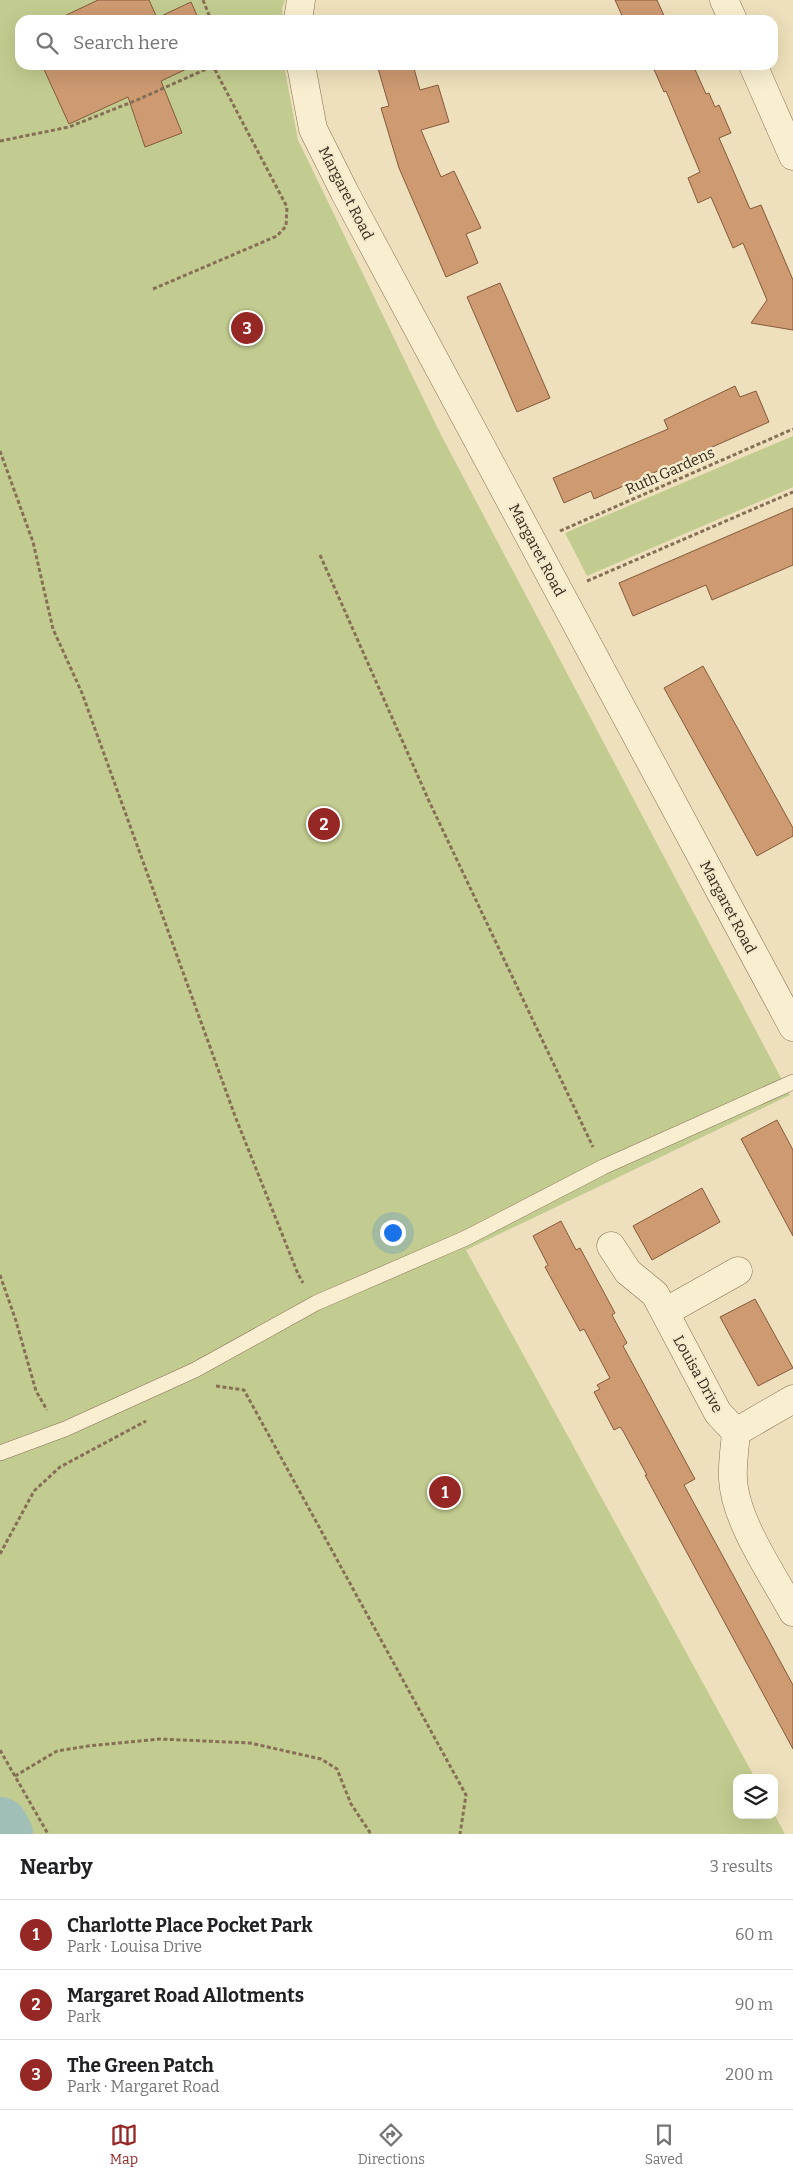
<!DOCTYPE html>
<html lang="en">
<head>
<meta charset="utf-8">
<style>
	:root { --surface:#fff; --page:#f6f6f6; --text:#202124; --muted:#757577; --line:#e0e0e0; --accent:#952725 }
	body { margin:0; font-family:Bitter,serif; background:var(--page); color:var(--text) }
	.controls { position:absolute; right:15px; bottom:15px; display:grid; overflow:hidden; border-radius:10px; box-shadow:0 5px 20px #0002 }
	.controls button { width:45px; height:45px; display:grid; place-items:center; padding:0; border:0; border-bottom:1px solid var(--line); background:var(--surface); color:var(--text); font:25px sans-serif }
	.you { position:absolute; left:392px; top:1232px; width:18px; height:18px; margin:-12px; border:4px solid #fff; border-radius:50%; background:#1a73e8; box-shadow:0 0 0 8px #1a73e833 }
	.badge { display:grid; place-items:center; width:32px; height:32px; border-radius:50%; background:var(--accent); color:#fff; font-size:16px; font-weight:700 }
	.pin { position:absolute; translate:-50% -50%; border:2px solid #fff; box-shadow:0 1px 5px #0006 }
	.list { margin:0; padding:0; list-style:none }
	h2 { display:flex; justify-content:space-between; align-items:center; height:65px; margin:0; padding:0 20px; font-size:21px }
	h2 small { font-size:16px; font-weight:400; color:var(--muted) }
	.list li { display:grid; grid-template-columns:32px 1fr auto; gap:15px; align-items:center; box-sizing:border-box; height:70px; padding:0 20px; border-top:1px solid var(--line) }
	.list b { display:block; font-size:19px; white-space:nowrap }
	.list p { margin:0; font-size:16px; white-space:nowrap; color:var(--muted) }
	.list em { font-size:16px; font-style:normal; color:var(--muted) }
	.icon { flex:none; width:28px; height:28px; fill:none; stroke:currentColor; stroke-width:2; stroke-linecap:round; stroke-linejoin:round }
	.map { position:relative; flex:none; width:793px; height:1834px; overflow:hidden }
	.search { position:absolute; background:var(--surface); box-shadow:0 5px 20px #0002; left:15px; right:15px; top:15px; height:55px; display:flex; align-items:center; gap:12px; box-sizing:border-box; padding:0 18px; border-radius:15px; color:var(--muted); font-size:19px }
	.sheet { height:275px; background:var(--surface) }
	nav { display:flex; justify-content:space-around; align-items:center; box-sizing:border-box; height:70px; border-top:1px solid var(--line); background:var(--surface); font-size:14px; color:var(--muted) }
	nav a { display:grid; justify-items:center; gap:2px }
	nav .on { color:var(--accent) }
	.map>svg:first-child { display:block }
	.green { fill:#c3cc90 }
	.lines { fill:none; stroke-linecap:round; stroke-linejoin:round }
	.river { stroke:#a0bfb7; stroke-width:56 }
	.building { fill:#cd9a71; stroke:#855a3b }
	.service-casing { stroke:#857056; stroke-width:16 }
	.minor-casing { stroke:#857056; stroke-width:29 }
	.path { stroke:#857056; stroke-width:3; stroke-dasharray:4 2.5; stroke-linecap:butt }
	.service { stroke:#f9eecf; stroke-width:15 }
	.minor { stroke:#f9eecf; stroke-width:28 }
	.labels { text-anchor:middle; stroke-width:5; stroke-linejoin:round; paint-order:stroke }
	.street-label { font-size:15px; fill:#34281b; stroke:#f5eacc }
</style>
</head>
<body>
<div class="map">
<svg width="793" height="1834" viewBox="0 0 793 1834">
	<rect width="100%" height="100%" fill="#eee0bc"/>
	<g class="green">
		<path d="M 0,0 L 285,0 L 282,8 L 283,20 L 20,20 L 20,65 L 284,65 L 298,140 L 440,433 L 790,1095 L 466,1250 L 755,1778 L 737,1778 L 737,1815 L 774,1815 L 774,1814 L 785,1834 L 0,1834 Z"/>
		<path d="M 793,436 L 793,487 L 587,576 L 565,533 Z"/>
	</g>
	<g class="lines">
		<path class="river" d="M 0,1825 L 5,1834"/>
	</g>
	<g class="building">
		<path d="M 98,0 L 149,0 L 157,18 L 191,2 L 199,20 L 56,20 Z"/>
		<path d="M 615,0 L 657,0 L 666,20 L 624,20 Z"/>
		<path d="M 42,65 L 195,65 L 161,81 L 182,133 L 145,147 L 128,97 L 69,124 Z"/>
		<path d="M 377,65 L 413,65 L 420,90 L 438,85 L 449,122 L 421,130 L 441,177 L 454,171 L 481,228 L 466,234 L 478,263 L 446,277 L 399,168 L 381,108 L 389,106 Z"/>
		<path d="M 652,65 L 693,65 L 706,94 L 709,93 L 715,107 L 719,105 L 731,133 L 719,138 L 750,209 L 761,205 L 793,280 L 793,330 L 751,323 L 767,300 L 743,243 L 733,248 L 711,197 L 698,203 L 688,178 L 700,172 L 666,91 L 664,92 Z"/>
		<path d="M 500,283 L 550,398 L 517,412 L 467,297 Z"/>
		<path d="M 735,386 L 740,397 L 756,391 L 769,422 L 594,499 L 591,491 L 564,503 L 553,478 L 668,429 L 664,420 Z"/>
		<path d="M 793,508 L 793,565 L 712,600 L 706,585 L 633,616 L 619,583 Z"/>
		<path d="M 703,666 L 793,828 L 793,836 L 757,856 L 664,688 Z"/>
		<path d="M 777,1120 L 793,1150 L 793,1236 L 741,1139 Z"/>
		<path d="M 702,1188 L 720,1222 L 652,1260 L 633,1226 Z"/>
		<path d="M 561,1221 L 576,1250 L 580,1248 L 615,1313 L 612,1315 L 627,1343 L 623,1346 L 695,1479 L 684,1485 L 793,1685 L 793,1749 L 645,1475 L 647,1475 L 623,1431 L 620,1427 L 614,1430 L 594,1392 L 600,1389 L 597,1385 L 610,1378 L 584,1329 L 580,1331 L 557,1289 L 545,1267 L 548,1265 L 533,1236 Z"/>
		<path d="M 755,1299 L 793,1368 L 758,1386 L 720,1317 Z"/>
	</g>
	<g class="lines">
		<g class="service-casing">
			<path id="service" d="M 0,1453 L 65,1429 L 195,1370 L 316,1303 L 466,1238 L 603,1167 L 793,1082"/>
		</g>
		<g class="minor-casing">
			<g id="minor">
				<path d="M 724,0 L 733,20"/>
				<path d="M 298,20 L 301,0"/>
				<path d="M 301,65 L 313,129 L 345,193 L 793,1027"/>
				<path d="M 753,65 L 793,156"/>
				<path d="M 611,1246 L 628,1272 L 655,1294 L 718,1413 L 736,1432"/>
				<path d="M 665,1312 L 738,1271"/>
				<path d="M 793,1399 L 736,1432 C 735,1447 732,1464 733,1479 C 735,1521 773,1575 793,1612"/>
			</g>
		</g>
		<g class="path">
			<path d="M 203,0 L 211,20"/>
			<path d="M 0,141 L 69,127 L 137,100 L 213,66"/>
			<path d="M 153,289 L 277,236 L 286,226 L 287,207 L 213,66"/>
			<path d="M 0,451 L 33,542 L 53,629 L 82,693 L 235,1116 L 298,1274 L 303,1283"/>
			<path d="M 560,531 L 793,429"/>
			<path d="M 320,555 L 429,801 L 593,1147"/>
			<path d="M 587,581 L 793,492"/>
			<path d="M 0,1275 L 16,1321 L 36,1391 L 47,1410"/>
			<path d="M 216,1386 L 244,1390 L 466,1795 L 460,1834"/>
			<path d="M 0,1554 L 34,1491 L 60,1467 L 146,1421"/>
			<path d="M 0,1750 L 48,1834"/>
			<path d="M 15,1776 L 57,1751 L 88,1746 L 160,1739 L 250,1743 L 321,1759 L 337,1769 L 351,1804 L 371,1834"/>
		</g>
		<use href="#service" class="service"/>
		<use href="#minor" class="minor"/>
	</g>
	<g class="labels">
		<g class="street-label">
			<text transform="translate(346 193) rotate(63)" y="5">Margaret Road</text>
			<text transform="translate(670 471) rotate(-24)" y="5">Ruth Gardens</text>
			<text transform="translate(537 550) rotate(62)" y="5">Margaret Road</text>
			<text transform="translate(728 907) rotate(62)" y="5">Margaret Road</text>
			<text transform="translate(698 1374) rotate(61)" y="5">Louisa Drive</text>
		</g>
	</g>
</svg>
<div class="controls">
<button><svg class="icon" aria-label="layers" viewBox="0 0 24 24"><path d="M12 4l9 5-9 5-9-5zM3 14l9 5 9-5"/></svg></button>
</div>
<div class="you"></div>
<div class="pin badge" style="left:445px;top:1492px">1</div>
<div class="pin badge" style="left:324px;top:824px">2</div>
<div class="pin badge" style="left:247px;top:328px">3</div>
<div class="search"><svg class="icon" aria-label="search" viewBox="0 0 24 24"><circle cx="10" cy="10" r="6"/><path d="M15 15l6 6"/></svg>Search here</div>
</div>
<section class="sheet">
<h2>Nearby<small>3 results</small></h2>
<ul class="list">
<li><span class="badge">1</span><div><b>Charlotte Place Pocket Park</b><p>Park · Louisa Drive</p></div><em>60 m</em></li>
<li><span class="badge">2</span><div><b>Margaret Road Allotments</b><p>Park</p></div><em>90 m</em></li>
<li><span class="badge">3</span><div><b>The Green Patch</b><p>Park · Margaret Road</p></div><em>200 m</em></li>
</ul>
</section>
<nav>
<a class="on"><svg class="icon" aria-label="map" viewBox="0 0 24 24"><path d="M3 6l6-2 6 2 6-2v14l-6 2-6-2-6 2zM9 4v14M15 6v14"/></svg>Map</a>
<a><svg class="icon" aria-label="directions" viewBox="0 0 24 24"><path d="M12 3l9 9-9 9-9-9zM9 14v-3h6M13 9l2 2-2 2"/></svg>Directions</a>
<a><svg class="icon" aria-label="saved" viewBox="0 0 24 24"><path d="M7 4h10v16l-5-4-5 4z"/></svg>Saved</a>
</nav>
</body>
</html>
